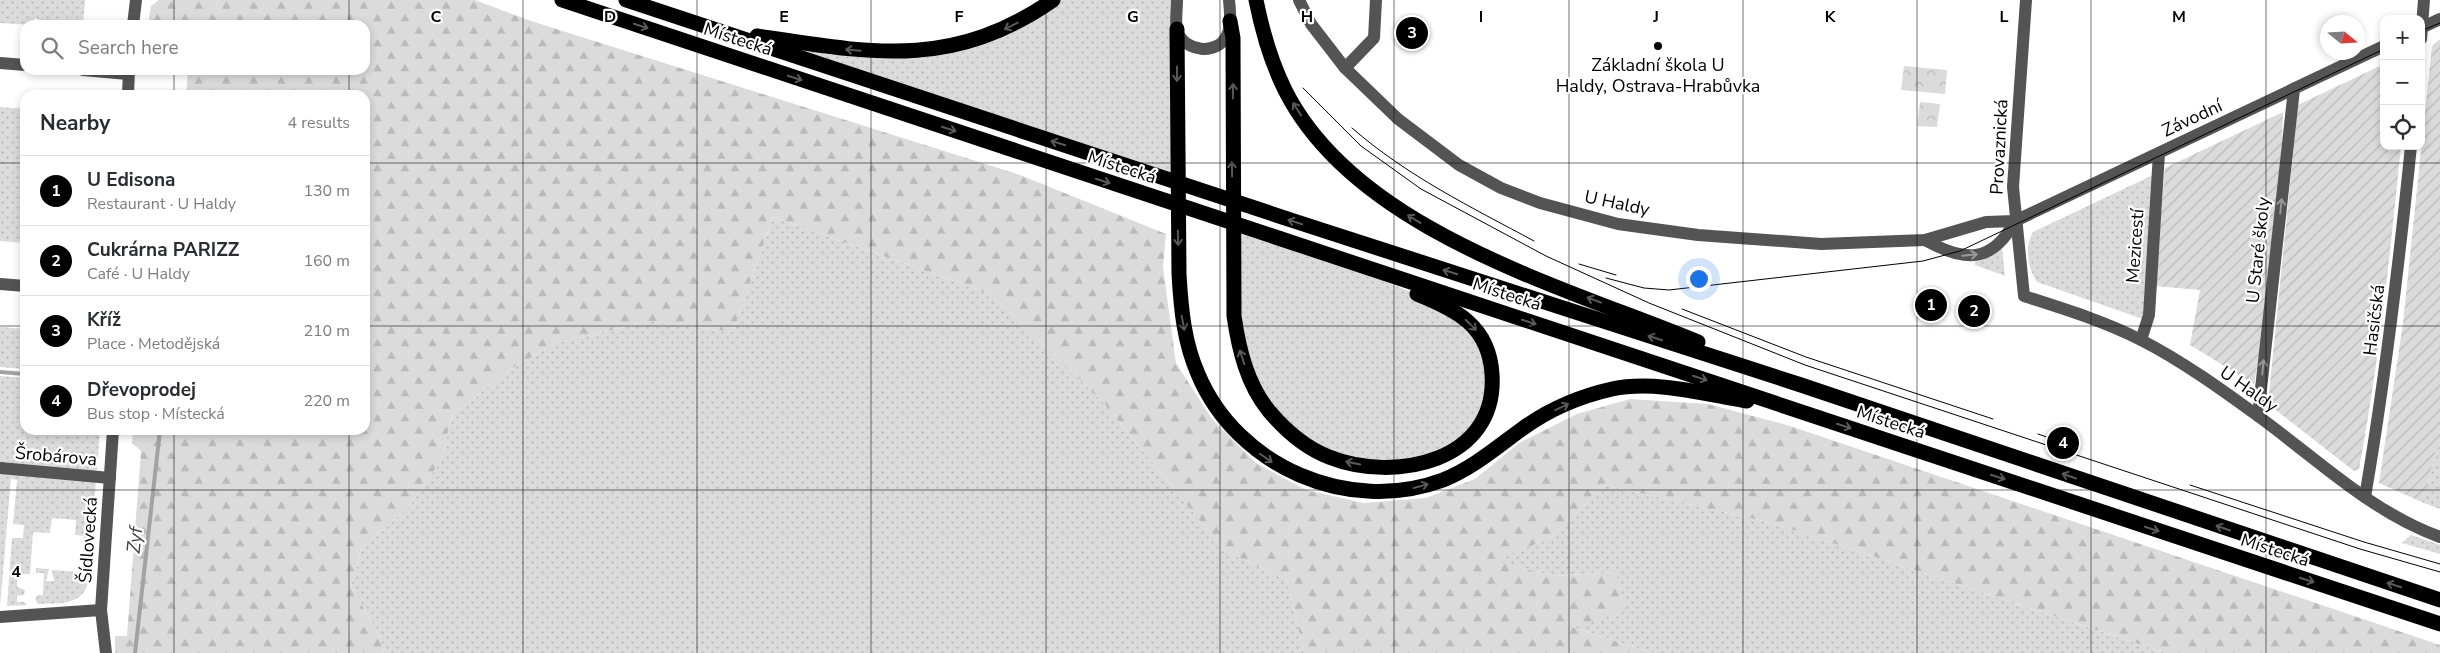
<!DOCTYPE html>
<html lang="en">
<head>
<meta charset="utf-8">
<style>
	:root { --surface:#fff; --page:#f7f7f7; --text:#2b2b33; --muted:#7c7c81; --line:#e1e1e2; --accent:#000 }
	body { margin:0; font-family:"Nunito Sans",sans-serif; background:var(--page); color:var(--text) }
	.controls { position:absolute; right:15px; top:15px; display:grid; overflow:hidden; border-radius:10px; box-shadow:0 2px 8px #0003 }
	.controls button { width:45px; height:45px; display:grid; place-items:center; padding:0; border:0; border-bottom:1px solid var(--line); background:var(--surface); color:var(--text); font:25px sans-serif }
	.compass { position:absolute; left:2320px; top:15px; width:45px; height:45px; border-radius:50%; background:var(--surface); box-shadow:0 2px 8px #0003; rotate:108deg }
	.you { position:absolute; left:1698px; top:278px; width:18px; height:18px; margin:-12px; border:4px solid #fff; border-radius:50%; background:#1a73e8; box-shadow:0 0 0 8px #1a73e833 }
	.badge { display:grid; place-items:center; width:32px; height:32px; border-radius:50%; background:var(--accent); color:#fff; font-size:16px; font-weight:700 }
	.pin { position:absolute; translate:-50% -50%; border:2px solid #fff; box-shadow:0 1px 5px #0006 }
	.list { margin:0; padding:0; list-style:none }
	h2 { display:flex; justify-content:space-between; align-items:center; height:65px; margin:0; padding:0 20px; font-size:21px }
	h2 small { font-size:16px; font-weight:400; color:var(--muted) }
	.list li { display:grid; grid-template-columns:32px 1fr auto; gap:15px; align-items:center; box-sizing:border-box; height:70px; padding:0 20px; border-top:1px solid var(--line) }
	.list b { display:block; font-size:19px; white-space:nowrap }
	.list p { margin:0; font-size:16px; white-space:nowrap; color:var(--muted) }
	.list em { font-size:16px; font-style:normal; color:var(--muted) }
	.icon { flex:none; width:28px; height:28px; fill:none; stroke:currentColor; stroke-width:2; stroke-linecap:round; stroke-linejoin:round }
	.map { position:relative; flex:none; width:2440px; height:653px; overflow:hidden }
	.search { position:absolute; background:var(--surface); box-shadow:0 2px 8px #0003; left:20px; top:20px; width:350px; height:55px; display:flex; align-items:center; gap:12px; box-sizing:border-box; padding:0 18px; border-radius:15px; color:var(--muted); font-size:19px }
	.panel { position:absolute; background:var(--surface); box-shadow:0 2px 8px #0003; left:20px; top:90px; width:350px; height:345px; border-radius:15px }
	.map>svg:first-child { display:block }
	.grass { fill:url(#grass-dots) }
	.forest { fill:url(#forest-firs) }
	.park { fill:url(#park-crowns) }
	.garden { fill:url(#garden-furrows) }
	.lines { fill:none; stroke-linecap:round; stroke-linejoin:round }
	.stream { stroke:#a2a2a2; stroke-width:4 }
	.minor { stroke:#545454; stroke-width:12 }
	.highway { stroke:#000; stroke-width:15 }
	.tram { stroke:#000; stroke-width:1 }
	.oneway { stroke:#595959 }
	.oneway2 { stroke:#989898 }
	.grid { fill:none; stroke:#000; stroke-width:1; stroke-opacity:0.55 }
	.poi-dot { fill:#000; stroke:#fff; stroke-width:2 }
	.labels { text-anchor:middle; stroke-width:4.5; stroke-linejoin:round; paint-order:stroke }
	.street-label { font-size:18px; fill:#000; stroke:#fff }
	.poi-label { font-size:18px; fill:#000; stroke:#fff }
	.water-label { font-size:19px; font-style:italic; fill:#434343; stroke:#fff }
	.grid-label { font-size:16px; text-anchor:middle; font-weight:bold; fill:#000; stroke:#fff; stroke-width:4.5; stroke-linejoin:round; paint-order:stroke }
</style>
</head>
<body>
<div class="map">
<svg width="2440" height="653" viewBox="0 0 2440 653">
	<defs>
		<pattern id="grass-dots" width="8" height="8" patternUnits="userSpaceOnUse" patternTransform="scale(1.25)"><rect width="8" height="8" fill="#dbdbdb"/><path d="M2 2h.1M6 6h.1" fill="none" stroke="#bababa" stroke-width="1.8" stroke-linecap="round"/></pattern>
		<pattern id="forest-firs" width="22" height="20" patternUnits="userSpaceOnUse" patternTransform="scale(1.25)"><rect width="22" height="20" fill="#dbdbdb"/><path d="M5 1l3.5 6h-7zM16 11l3.5 6h-7z" fill="#bababa"/></pattern>
		<pattern id="park-crowns" width="20" height="18" patternUnits="userSpaceOnUse" patternTransform="scale(1.25)"><rect width="20" height="18" fill="#dbdbdb"/><path d="M2 6a3 3 0 1 1 6 0M12 15a3 3 0 1 1 6 0" fill="none" stroke="#bababa"/></pattern>
		<pattern id="garden-furrows" width="10" height="10" patternUnits="userSpaceOnUse" patternTransform="scale(1.25)"><rect width="10" height="10" fill="#dbdbdb"/><path d="M-1 1l2-2M0 10L10 0M9 11l2-2" fill="none" stroke="#bababa"/></pattern>
	</defs>
	<rect width="100%" height="100%" fill="#fff"/>
	<g class="grass">
		<path d="M 0,0 L 85,0 L 83,25 L 38,25 L 38,19 L 35,18 L 34,25 L 0,23 Z"/>
		<path d="M 1053,0 L 1177,0 L 1178,181 L 715,30 L 841,49 L 943,47 Z"/>
		<path d="M 0,107 L 25,109 L 25,243 L 0,241 Z"/>
		<path d="M 2153,175 L 2143,319 L 2037,282 C 2028,269 2024,246 2033,232 Z"/>
		<path d="M 773,217 L 991,294 L 1103,402 L 1224,550 L 1287,580 L 1304,653 L 384,653 L 379,635 L 351,586 L 361,549 L 407,509 L 442,459 L 452,415 L 511,369 L 556,343 L 651,321 L 733,332 Z"/>
		<path d="M 1234,224 L 1284,240 L 1443,305 L 1486,344 L 1486,416 L 1434,460 L 1342,461 L 1287,429 L 1240,350 Z"/>
		<path d="M 2002,248 L 2005,276 L 1975,265 L 1975,261 Z"/>
		<path d="M 0,327 L 25,329 L 25,369 L 0,367 Z"/>
		<path d="M 0,376 L 25,378 L 25,430 L 100,430 L 88,582 C 83,606 58,603 38,604 L 35,599 L 38,595 L 43,595 L 44,573 L 36,573 L 36,568 L 49,569 L 46,581 L 54,581 L 52,570 L 81,572 L 84,536 L 75,535 L 76,520 L 52,518 L 50,533 L 33,532 L 30,574 L 17,574 L 17,587 L 25,590 L 24,595 L 17,596 L 17,602 L 25,602 L 27,605 L 7,606 L 12,538 L 23,538 L 24,525 L 13,524 L 17,480 L 11,479 L 0,606 Z"/>
		<path d="M 2436,449 L 2440,449 L 2440,509 L 2424,503 Z"/>
		<path d="M 1605,485 L 1772,523 L 2166,653 L 1653,653 L 1572,627 L 1616,572 L 1554,576 L 1492,560 L 1549,539 Z"/>
		<path d="M 2411,535 L 2440,545 L 2440,554 L 2402,543 Z"/>
	</g>
	<path class="forest" d="M 159,0 L 475,0 L 531,21 L 1020,175 L 1166,234 L 1163,267 L 1176,363 L 1212,419 L 1256,463 L 1306,490 L 1364,503 L 1426,498 L 1475,479 L 1519,443 L 1577,414 L 1630,399 L 1708,404 L 1787,425 L 2440,645 L 2440,653 L 2166,653 L 1772,523 L 1605,485 L 1549,539 L 1493,560 L 1554,576 L 1616,572 L 1626,611 L 1572,627 L 1653,653 L 1304,653 L 1287,580 L 1224,550 L 1103,402 L 991,294 L 773,217 L 733,332 L 651,321 L 556,343 L 511,369 L 452,415 L 442,459 L 407,509 L 361,549 L 351,586 L 379,635 L 384,653 L 115,653 L 115,636 L 127,636 L 141,451 L 132,443 L 133,430 L 365,430 L 365,95 L 186,95 L 188,70 L 365,70 L 365,25 L 148,25 L 151,6 Z"/>
	<g class="park">
		<path d="M 1904,66 L 1947,70 L 1945,94 L 1901,90 Z"/>
		<path d="M 1920,102 L 1940,104 L 1937,127 L 1917,126 Z"/>
	</g>
	<g class="garden">
		<path d="M 2440,39 L 2440,449 L 2436,449 L 2424,503 L 2379,483 L 2403,323 L 2432,46 Z"/>
		<path d="M 2384,64 L 2384,146 L 2401,146 C 2390,254 2379,363 2359,469 L 2354,471 L 2268,404 L 2298,105 Z"/>
		<path d="M 2283,112 L 2282,147 L 2259,356 L 2254,384 L 2190,345 L 2200,290 L 2155,286 L 2165,168 Z"/>
	</g>
	<g class="lines">
		<g class="stream">
			<path d="M 0,372 L 25,374"/>
			<path d="M 135,653 L 160,430"/>
		</g>
		<g class="minor">
			<path d="M 1177,0 C 1177,10 1175,22 1177,31 C 1184,52 1218,56 1227,35 C 1232,25 1230,11 1229,0"/>
			<path d="M 1299,0 L 1311,24 L 1345,68 L 1398,119 L 1459,165 L 1501,188 L 1540,203 L 1618,224 L 1698,235 L 1821,244 L 1925,240 L 1986,222 L 2015,221 L 2384,46"/>
			<path d="M 2026,0 L 2013,187 L 2024,296 C 2064,309 2104,321 2141,340 C 2182,361 2221,389 2258,416 C 2317,459 2371,512 2440,537"/>
			<path d="M 133,25 L 136,0"/>
			<path d="M 2421,28 L 2440,19"/>
			<path d="M 2421,39 L 2424,0"/>
			<path d="M 0,63 L 25,65"/>
			<path d="M 1345,68 L 1374,38 L 1376,0"/>
			<path d="M 83,70 L 128,74"/>
			<path d="M 128,95 L 129,70"/>
			<path d="M 1925,240 C 1964,262 1992,264 2015,221"/>
			<path d="M 0,284 L 25,286"/>
			<path d="M 2141,340 L 2149,315 L 2159,153"/>
			<path d="M 2258,416 L 2294,89"/>
			<path d="M 0,468 L 110,478"/>
			<path d="M 2365,497 C 2385,380 2399,264 2411,146"/>
			<path d="M 0,617 L 101,610"/>
			<path d="M 106,653 L 101,610 L 113,430"/>
		</g>
		<g class="highway">
			<path d="M 562,0 L 2440,624"/>
			<path d="M 626,0 L 1294,221 L 1801,385 L 2440,600"/>
			<path d="M 1256,0 C 1262,30 1271,62 1285,90 C 1355,230 1562,286 1698,342"/>
			<path d="M 1230,21 L 1233,38 L 1234,316 C 1239,350 1247,384 1269,411 C 1285,430 1306,448 1329,457 C 1394,483 1498,462 1492,374 C 1489,326 1457,310 1417,294"/>
			<path d="M 1177,29 L 1179,274 C 1181,309 1184,342 1198,374 C 1237,467 1349,515 1443,480 C 1473,468 1497,447 1522,429 C 1548,410 1581,396 1612,389 C 1655,380 1704,394 1747,401"/>
			<path d="M 757,36 C 870,53 952,70 1053,0"/>
		</g>
		<g class="tram">
			<path d="M 2421,31 L 2440,23"/>
			<path d="M 1303,88 L 1361,146 L 1421,189 L 1546,256 L 1649,303 L 1805,365 L 2360,549 L 2440,572"/>
			<path d="M 1352,128 C 1407,176 1471,207 1534,241"/>
			<path d="M 1579,264 L 1616,275"/>
			<path d="M 1606,278 L 1644,288 L 1669,290 L 1923,261 L 1960,251 L 2384,49"/>
			<path d="M 1682,309 L 1806,357 L 1993,419"/>
			<path d="M 2038,434 L 2076,447"/>
			<path d="M 2190,485 L 2364,542 L 2440,564"/>
		</g>
	</g>
	<defs><path id="oneway-shaft" d="M-6 0H5M1.5-3L5.5 0L1.5 3" fill="none" stroke-width="1.6" stroke-linecap="round" stroke-linejoin="round" transform="scale(1.25)"/></defs>
	<g class="oneway">
		<use href="#oneway-shaft" transform="translate(641 26) rotate(18)"/>
		<use href="#oneway-shaft" transform="translate(1011 26) rotate(153)"/>
		<use href="#oneway-shaft" transform="translate(853 50) rotate(-175)"/>
		<use href="#oneway-shaft" transform="translate(1177 74) rotate(90)"/>
		<use href="#oneway-shaft" transform="translate(795 78) rotate(18)"/>
		<use href="#oneway-shaft" transform="translate(1233 91) rotate(-89)"/>
		<use href="#oneway-shaft" transform="translate(1297 109) rotate(-123)"/>
		<use href="#oneway-shaft" transform="translate(949 129) rotate(18)"/>
		<use href="#oneway-shaft" transform="translate(1058 143) rotate(-162)"/>
		<use href="#oneway-shaft" transform="translate(1232 169) rotate(-91)"/>
		<use href="#oneway-shaft" transform="translate(1103 181) rotate(18)"/>
		<use href="#oneway-shaft" transform="translate(1414 219) rotate(-149)"/>
		<use href="#oneway-shaft" transform="translate(1295 222) rotate(-162)"/>
		<use href="#oneway-shaft" transform="translate(1178 238) rotate(89)"/>
		<use href="#oneway-shaft" transform="translate(1450 272) rotate(-162)"/>
		<use href="#oneway-shaft" transform="translate(1594 300) rotate(-159)"/>
		<use href="#oneway-shaft" transform="translate(1529 322) rotate(18)"/>
		<use href="#oneway-shaft" transform="translate(1183 323) rotate(79)"/>
		<use href="#oneway-shaft" transform="translate(1471 325) rotate(44)"/>
		<use href="#oneway-shaft" transform="translate(1655 338) rotate(-162)"/>
		<use href="#oneway-shaft" transform="translate(1242 357) rotate(-108)"/>
		<use href="#oneway-shaft" transform="translate(1700 378) rotate(18)"/>
		<use href="#oneway-shaft" transform="translate(1562 407) rotate(-25)"/>
		<use href="#oneway-shaft" transform="translate(1844 426) rotate(18)"/>
		<use href="#oneway-shaft" transform="translate(1266 458) rotate(35)"/>
		<use href="#oneway-shaft" transform="translate(1353 463) rotate(-169)"/>
		<use href="#oneway-shaft" transform="translate(2069 476) rotate(-161)"/>
		<use href="#oneway-shaft" transform="translate(1998 477) rotate(18)"/>
		<use href="#oneway-shaft" transform="translate(1421 486) rotate(-15)"/>
		<use href="#oneway-shaft" transform="translate(2223 528) rotate(-161)"/>
		<use href="#oneway-shaft" transform="translate(2152 529) rotate(18)"/>
		<use href="#oneway-shaft" transform="translate(2307 580) rotate(18)"/>
		<use href="#oneway-shaft" transform="translate(2394 585) rotate(-162)"/>
	</g>
	<g class="oneway2">
		<use href="#oneway-shaft" transform="translate(2281 206) rotate(-84)"/>
		<use href="#oneway-shaft" transform="translate(1970 255) rotate(-6)"/>
		<use href="#oneway-shaft" transform="translate(2263 367) rotate(-84)"/>
	</g>
	<path class="grid" d="M 174,0 L 174,25M 349,0 L 349,25M 523,0 L 523,653M 697,0 L 697,653M 871,0 L 871,653M 1046,0 L 1046,653M 1220,0 L 1220,653M 1394,0 L 1394,653M 1569,0 L 1569,653M 1743,0 L 1743,653M 1917,0 L 1917,653M 2091,0 L 2091,653M 2266,0 L 2266,653M 174,70 L 174,95M 349,70 L 349,95M 0,163 L 25,163M 365,163 L 2440,163M 0,326 L 25,326M 365,326 L 2440,326M 174,430 L 174,653M 349,430 L 349,653M 0,490 L 2440,490"/>
	<circle class="poi-dot" cx="1658" cy="46" r="5"/>
	<g class="labels">
		<g class="street-label">
			<text transform="translate(738 39) rotate(18)" y="6">Místecká</text>
			<text transform="translate(2192 118) rotate(-25)" y="6">Závodní</text>
			<text transform="translate(1999 147) rotate(-87)" y="6">Provaznická</text>
			<text transform="translate(1122 167) rotate(18)" y="6">Místecká</text>
			<text transform="translate(1617 203) rotate(12)" y="6">U Haldy</text>
			<text transform="translate(2135 246) rotate(-86)" y="6">Mezicestí</text>
			<text transform="translate(2258 250) rotate(-84)" y="6">U Staré školy</text>
			<text transform="translate(1507 294) rotate(18)" y="6">Místecká</text>
			<text transform="translate(2374 320) rotate(-83)" y="6">Hasičská</text>
			<text transform="translate(2249 389) rotate(35)" y="6">U Haldy</text>
			<text transform="translate(1891 422) rotate(18)" y="6">Místecká</text>
			<text transform="translate(56 456) rotate(5)" y="6">Šrobárova</text>
			<text transform="translate(88 540) rotate(-86)" y="6">Šídlovecká</text>
			<text transform="translate(2275 550) rotate(18)" y="6">Místecká</text>
		</g>
		<g class="poi-label">
			<text x="1658" y="71">Základní škola U<tspan x="1658" dy="21">Haldy, Ostrava-Hrabůvka</tspan></text>
		</g>
		<g class="water-label">
			<text transform="translate(134 540) rotate(-84)" y="7">Zyf</text>
		</g>
	</g>
	<g class="grid-label">
		<text x="436" y="22">C</text>
		<text x="610" y="22">D</text>
		<text x="784" y="22">E</text>
		<text x="959" y="22">F</text>
		<text x="1133" y="22">G</text>
		<text x="1307" y="22">H</text>
		<text x="1481" y="22">I</text>
		<text x="1656" y="22">J</text>
		<text x="1830" y="22">K</text>
		<text x="2004" y="22">L</text>
		<text x="2179" y="22">M</text>
		<text x="16" y="577">4</text>
	</g>
</svg>
<div class="controls">
<button>+</button>
<button>−</button>
<button><svg class="icon" aria-label="locate" viewBox="0 0 24 24"><circle cx="12" cy="12" r="6"/><path d="M12 2v4M12 18v4M2 12h4M18 12h4"/></svg></button>
</div>
<svg class="compass" viewBox="-18 -18 36 36"><path d="M0-13l5 13h-10z" fill="#e53935"/><path d="M0 13l5-13h-10z" fill="#7c7c81"/></svg>
<div class="you"></div>
<div class="pin badge" style="left:1931px;top:305px">1</div>
<div class="pin badge" style="left:1974px;top:311px">2</div>
<div class="pin badge" style="left:1412px;top:33px">3</div>
<div class="pin badge" style="left:2063px;top:443px">4</div>
<div class="search"><svg class="icon" aria-label="search" viewBox="0 0 24 24"><circle cx="10" cy="10" r="6"/><path d="M15 15l6 6"/></svg>Search here</div>
<section class="panel">
<h2>Nearby<small>4 results</small></h2>
<ul class="list">
<li><span class="badge">1</span><div><b>U Edisona</b><p>Restaurant · U Haldy</p></div><em>130 m</em></li>
<li><span class="badge">2</span><div><b>Cukrárna PARIZZ</b><p>Café · U Haldy</p></div><em>160 m</em></li>
<li><span class="badge">3</span><div><b>Kříž</b><p>Place · Metodějská</p></div><em>210 m</em></li>
<li><span class="badge">4</span><div><b>Dřevoprodej</b><p>Bus stop · Místecká</p></div><em>220 m</em></li>
</ul>
</section>
</div>
</body>
</html>
